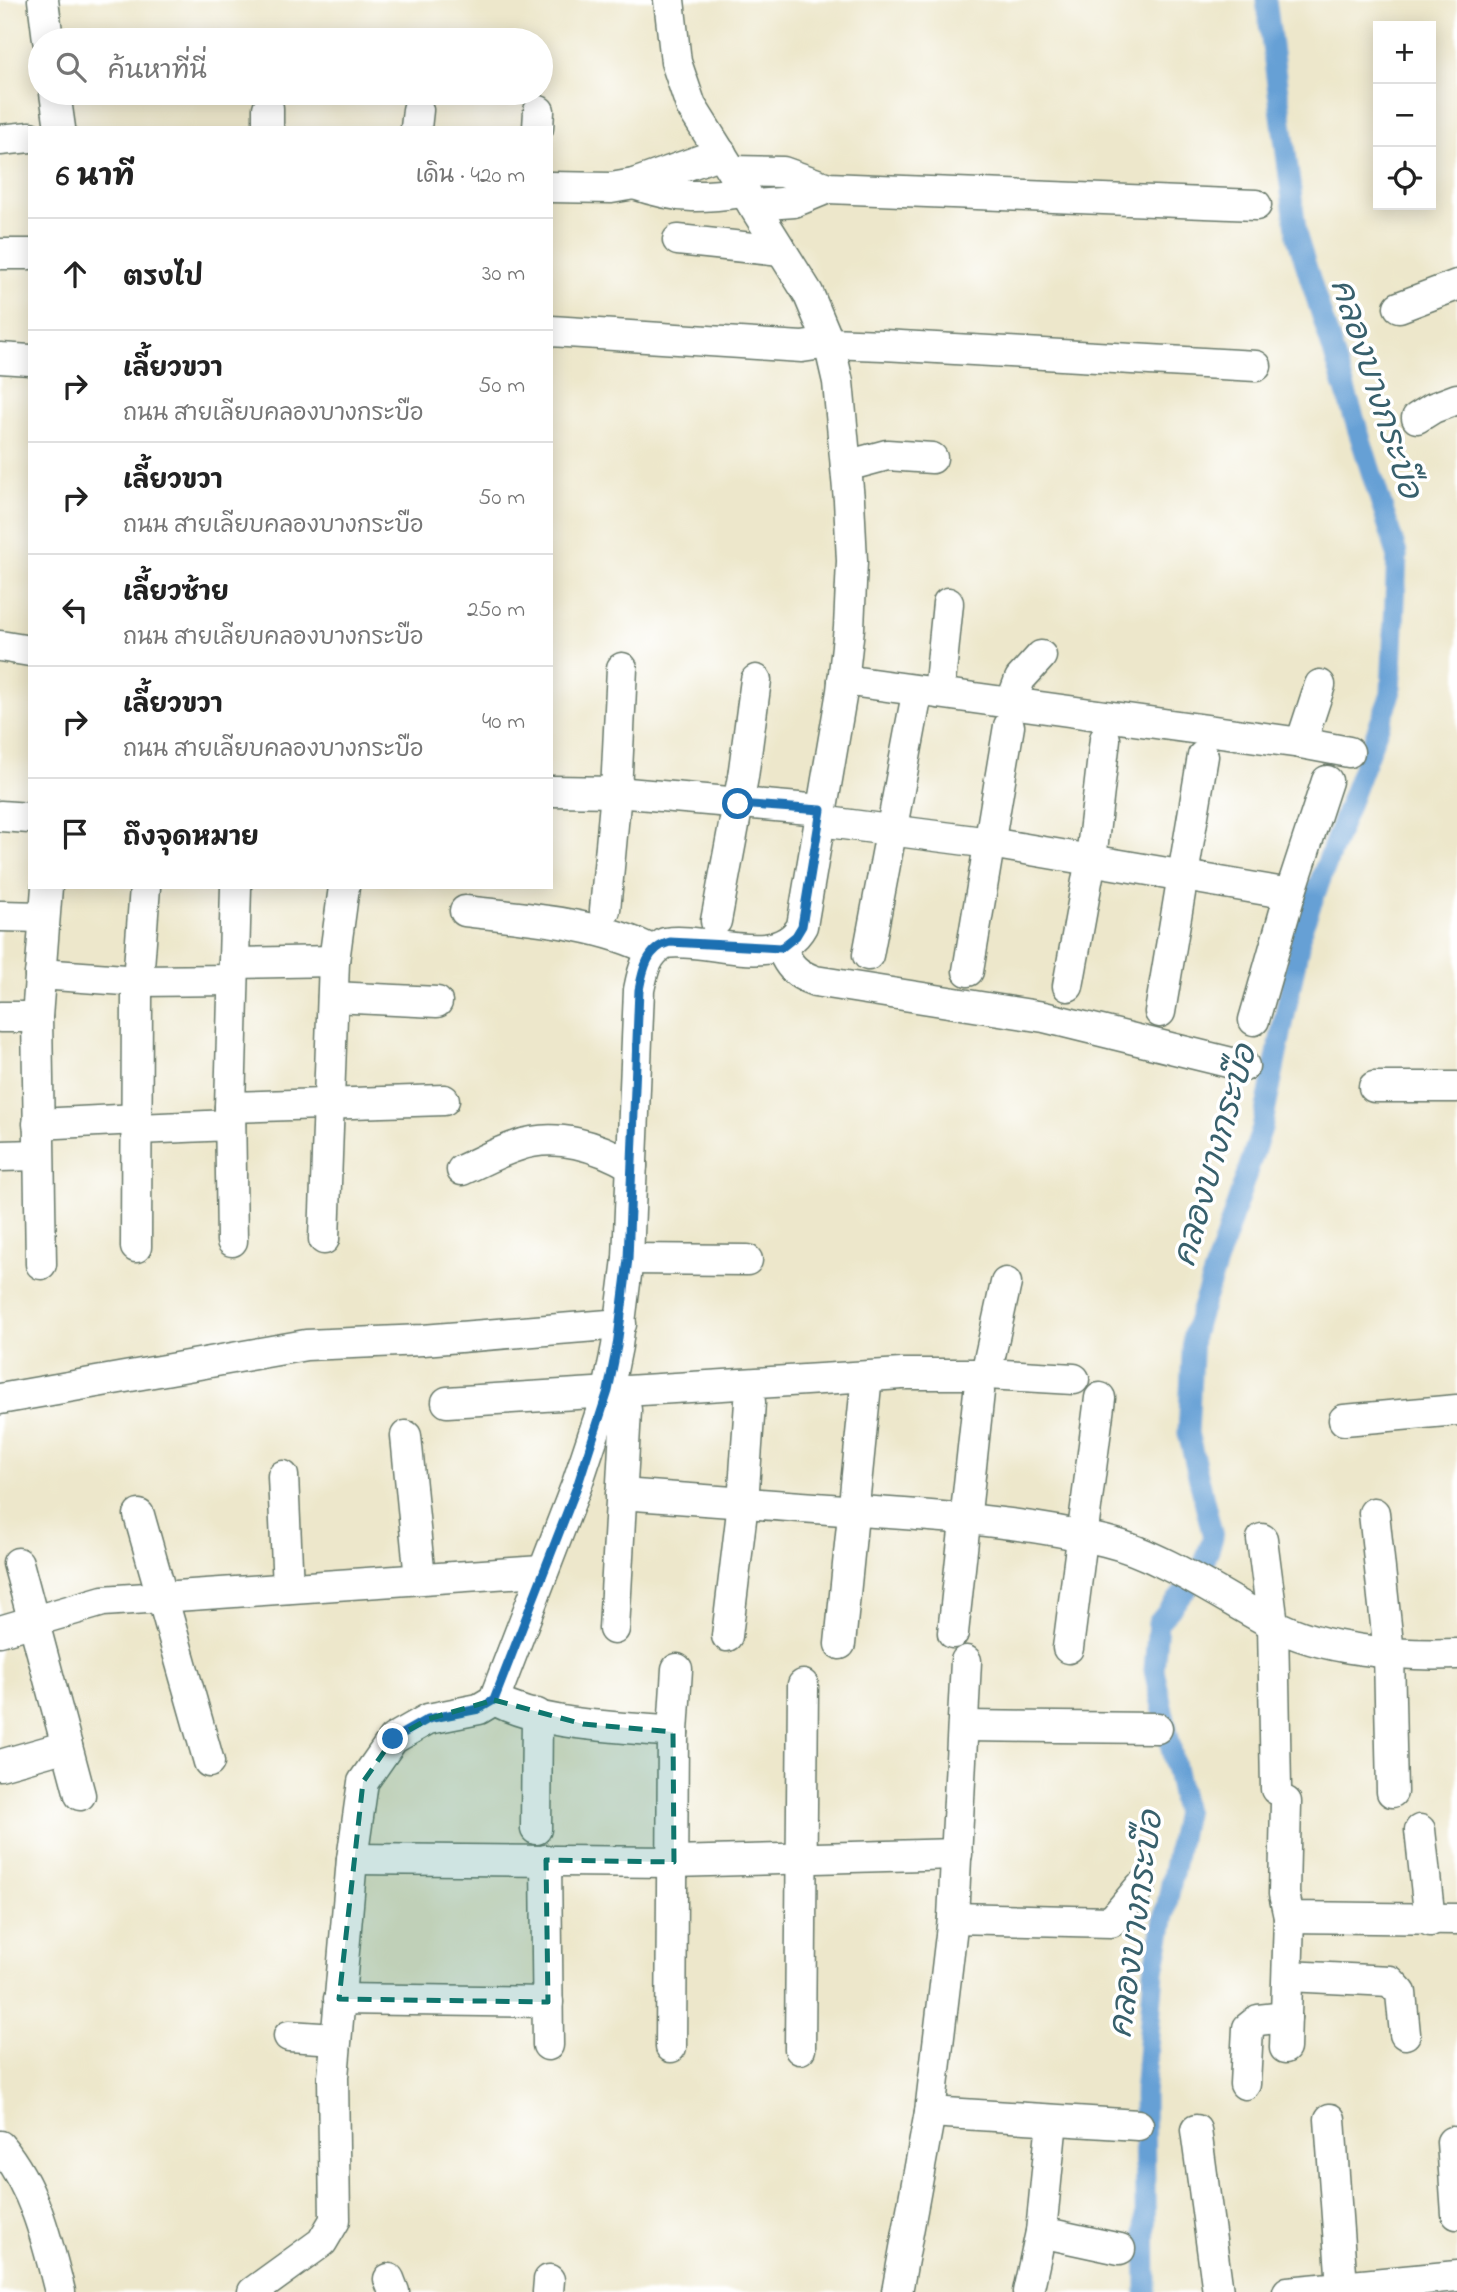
<!DOCTYPE html>
<html lang="th">
<head>
<meta charset="utf-8">
<style>
	:root { --surface:#fff; --page:#f2f2f2; --text:#222; --muted:#767676; --line:#e0e0e0 }
	body { margin:0; font-family:"Indie Flower","Playpen Sans Thai",sans-serif; background:var(--page); color:var(--text) }
	.controls { position:absolute; right:21px; top:21px; display:grid; overflow:hidden; border-radius:0px; box-shadow:0 4px 18px #0003 }
	.controls button { width:63px; height:63px; display:grid; place-items:center; padding:0; border:0; border-bottom:2px solid var(--line); background:var(--surface); color:var(--text); font:35px sans-serif }
	.stop { position:absolute; width:21px; height:21px; margin:-16px; border:5px solid #1f6fb2; border-radius:50%; background:#fff }
	.stop.end { background:#1f6fb2; border-color:#fff; box-shadow:0 2px 7px #0008 }
	.list { margin:0; padding:0; list-style:none }
	h2 { display:flex; justify-content:space-between; align-items:center; height:91px; margin:0; padding:0 28px; font-size:30px }
	h2 small { font-size:23px; font-weight:400; color:var(--muted) }
	.list li { display:grid; grid-template-columns:46px 1fr auto; gap:21px; align-items:center; box-sizing:border-box; height:112px; padding:0 28px; border-top:2px solid var(--line) }
	.list b { display:block; font-size:26px; white-space:nowrap }
	.list p { margin:0; font-size:23px; white-space:nowrap; color:var(--muted) }
	.list em { font-size:23px; font-style:normal; color:var(--muted) }
	.icon { flex:none; width:38px; height:38px; fill:none; stroke:currentColor; stroke-width:2; stroke-linecap:round; stroke-linejoin:round }
	.map { position:relative; flex:none; width:1457px; height:2292px; overflow:hidden }
	.search { position:absolute; background:var(--surface); box-shadow:0 4px 18px #0003; left:28px; top:28px; width:525px; height:77px; display:flex; align-items:center; gap:18px; box-sizing:border-box; padding:0 24px; border-radius:38px; color:var(--muted); font-size:26px }
	.panel { position:absolute; background:var(--surface); box-shadow:0 4px 18px #0003; left:28px; top:126px; width:525px; height:763px; border-radius:0px }
	.map>svg:first-child { display:block }
	.lines { fill:none; stroke-linecap:round; stroke-linejoin:round }
	.canal { stroke:#66a0d5; stroke-width:21 }
	.minor-casing { stroke:#677869; stroke-width:33 }
	.minor { stroke:#fff; stroke-width:30 }
	.route { stroke:#1f6fb2; stroke-width:9 }
	.marked { fill:#0f766e; fill-opacity:0.2; stroke:#0f766e; stroke-width:5; stroke-dasharray:14 9; stroke-linejoin:round }
	.labels { text-anchor:middle; stroke-width:7; stroke-linejoin:round; paint-order:stroke }
	.water-label { font-size:33px; font-style:italic; fill:#38606c; stroke:#fff }
</style>
</head>
<body>
<div class="map">
<svg width="1457" height="2292" viewBox="0 0 1457 2292">
	<rect width="100%" height="100%" fill="#fff"/>
	<filter id="ink" filterUnits="userSpaceOnUse"><feTurbulence type="fractalNoise" baseFrequency=".0143" numOctaves="2"/><feDisplacementMap in="SourceGraphic" scale="14" xChannelSelector="R" yChannelSelector="G"/><feConvolveMatrix kernelMatrix="1 2 1 2 8 2 1 2 1" color-interpolation-filters="sRGB"/></filter>
	<filter id="wash" filterUnits="userSpaceOnUse"><feTurbulence type="fractalNoise" baseFrequency=".00686" numOctaves="4" result="noise"/><feDisplacementMap in="SourceGraphic" scale="28" xChannelSelector="R" yChannelSelector="G"/><feGaussianBlur stdDeviation="1.57" result="paint"/><feColorMatrix in="noise" values="0 0 0 0 0 0 0 0 0 0 0 0 0 0 0 0 0 1.4 0 .05"/><feComposite in="paint" operator="in"/></filter>
	<g filter="url(#wash)">
		<rect width="100%" height="100%" fill="#ede7cb"/>
		<g class="lines">
			<path class="canal" d="M 1146,2292 L 1144,2094 L 1154,1971 L 1185,1812 L 1154,1670 L 1158,1623 L 1201,1572 L 1213,1537 L 1188,1433 L 1193,1335 L 1262,1128 L 1303,926 L 1391,694 L 1397,554 L 1297,237 L 1266,0"/>
		</g>
	</g>
	<g filter="url(#ink)">
		<g class="lines">
			<g class="minor-casing">
				<g id="minor">
					<path d="M 43,0 L 48,40"/>
					<path d="M 55,93 L 60,128"/>
					<path d="M 268,128 L 268,108"/>
					<path d="M 416,128 L 418,110"/>
					<path d="M 538,128 L 539,111"/>
					<path d="M 0,140 L 30,137"/>
					<path d="M 732,171 L 783,172 L 828,188 L 1256,205"/>
					<path d="M 634,184 C 679,199 699,198 745,192"/>
					<path d="M 551,187 L 611,188 L 634,184 L 721,153"/>
					<path d="M 753,205 L 794,202 L 828,188"/>
					<path d="M 678,240 L 781,251"/>
					<path d="M 0,254 L 30,254"/>
					<path d="M 1399,307 L 1457,285"/>
					<path d="M 551,331 L 802,347 L 829,343 L 883,345 L 1256,366"/>
					<path d="M 0,358 L 30,360"/>
					<path d="M 1417,418 L 1433,408 L 1457,399"/>
					<path d="M 846,466 L 887,455 L 932,458"/>
					<path d="M 0,646 L 30,651"/>
					<path d="M 843,680 L 1301,743 L 1320,685"/>
					<path d="M 939,693 L 948,603"/>
					<path d="M 1011,703 L 1020,679 L 1041,656"/>
					<path d="M 1301,743 L 1349,752"/>
					<path d="M 551,791 L 616,792 L 821,810"/>
					<path d="M 0,816 L 30,818"/>
					<path d="M 820,821 L 990,843 L 1290,894"/>
					<path d="M 605,910 L 616,792 L 622,668"/>
					<path d="M 465,911 C 524,918 601,923 653,951"/>
					<path d="M 0,916 L 44,917"/>
					<path d="M 716,921 L 743,777 L 756,680"/>
					<path d="M 781,948 C 789,966 795,974 815,981 L 1044,1017 L 1244,1066"/>
					<path d="M 868,955 L 916,699"/>
					<path d="M 234,963 L 334,961"/>
					<path d="M 968,971 L 1009,726"/>
					<path d="M 40,974 L 139,981 L 232,980"/>
					<path d="M 1068,986 L 1091,859 L 1105,739"/>
					<path d="M 333,997 L 437,1002"/>
					<path d="M 1160,1012 L 1203,756"/>
					<path d="M 0,1017 L 37,1017"/>
					<path d="M 1254,1020 L 1290,894 L 1327,781"/>
					<path d="M 1374,1087 L 1457,1087"/>
					<path d="M 230,1107 L 444,1100"/>
					<path d="M 38,1124 L 138,1119"/>
					<path d="M 138,1129 L 230,1125"/>
					<path d="M 0,1156 L 38,1155"/>
					<path d="M 462,1170 C 480,1162 498,1152 517,1146 C 555,1132 599,1146 632,1166"/>
					<path d="M 324,1239 L 334,961 L 344,887"/>
					<path d="M 232,1241 L 230,1107 L 236,887"/>
					<path d="M 136,1247 L 137,994 L 145,887"/>
					<path d="M 628,1259 L 747,1260"/>
					<path d="M 41,1264 L 37,1017 L 47,887"/>
					<path d="M 986,1374 L 1006,1283"/>
					<path d="M 0,1399 L 306,1345 L 423,1340 L 621,1324"/>
					<path d="M 447,1402 L 902,1374 L 986,1374 L 1074,1379"/>
					<path d="M 1344,1420 L 1457,1410"/>
					<path d="M 406,1436 L 420,1579"/>
					<path d="M 283,1476 L 288,1588"/>
					<path d="M 621,1494 C 695,1500 769,1505 843,1510 C 931,1516 1019,1520 1105,1541 C 1160,1554 1221,1596 1271,1623 C 1322,1651 1400,1656 1457,1654"/>
					<path d="M 1374,1513 L 1389,1653 L 1392,1792"/>
					<path d="M 139,1515 L 209,1762"/>
					<path d="M 1262,1539 L 1273,1624 L 1276,1789"/>
					<path d="M 18,1563 L 80,1795"/>
					<path d="M 614,1629 L 626,1410"/>
					<path d="M 0,1631 L 103,1601 L 541,1571"/>
					<path d="M 953,1633 L 979,1392"/>
					<path d="M 727,1636 L 743,1503 L 750,1402"/>
					<path d="M 840,1644 L 866,1385"/>
					<path d="M 1068,1648 L 1100,1398"/>
					<path d="M 494,1700 C 547,1727 615,1726 673,1732"/>
					<path d="M 965,1726 L 1157,1728"/>
					<path d="M 0,1765 L 67,1746"/>
					<path d="M 1286,1802 L 1284,1894 L 1289,1917 L 1457,1919"/>
					<path d="M 536,1829 L 537,1714"/>
					<path d="M 1420,1830 L 1430,1921"/>
					<path d="M 352,1859 L 674,1862 L 957,1854"/>
					<path d="M 546,1860 L 548,2045"/>
					<path d="M 953,1918 L 1111,1922 L 1140,1887"/>
					<path d="M 1288,1976 L 1390,1981 L 1401,1993 L 1405,2034"/>
					<path d="M 339,1999 L 548,2002"/>
					<path d="M 289,2036 L 336,2039"/>
					<path d="M 671,2047 L 673,1732 L 677,1669"/>
					<path d="M 1285,2048 L 1289,1917"/>
					<path d="M 800,2049 L 803,1685"/>
					<path d="M 1245,2084 L 1248,2028 L 1258,2020 L 1286,2017"/>
					<path d="M 930,2112 L 1138,2125"/>
					<path d="M 1330,2119 L 1342,2287"/>
					<path d="M 1196,2130 L 1218,2292"/>
					<path d="M 1452,2142 L 1457,2214"/>
					<path d="M 0,2146 C 35,2188 47,2240 60,2292"/>
					<path d="M 1041,2232 L 1120,2249"/>
					<path d="M 389,2279 L 394,2292"/>
					<path d="M 253,2292 L 322,2242 L 335,2220 L 333,2077 L 352,1859 L 363,1782 L 393,1739 L 428,1719 L 479,1709 L 494,1700 L 577,1484 L 608,1391 L 617,1346 L 628,1259 L 639,990 C 643,970 646,954 665,943 C 707,936 778,971 802,926 L 842,691 L 849,628 L 852,561 L 849,500 L 838,382 L 829,343 L 808,293 L 691,106 L 676,62 L 669,0"/>
					<path d="M 548,2292 L 549,2280"/>
					<path d="M 897,2292 L 930,2112 L 953,1918 L 966,1661"/>
					<path d="M 1028,2292 L 1041,2232 L 1052,2120"/>
					<path d="M 1288,2292 L 1457,2276"/>
				</g>
			</g>
			<use href="#minor" class="minor"/>
		</g>
	</g>
	<g class="lines" filter="url(#ink)">
		<path class="route" d="M 393,1739 L 428,1719 L 479,1709 L 494,1700 L 578,1484 L 608,1391 L 617,1346 L 628,1259 L 639,990 C 643,969 647,948 670,942 L 781,948 L 796,936 L 802,926 L 821,810 L 738,804"/>
	</g>
	<path class="marked" d="M 494,1700 L 583,1724 L 673,1732 L 674,1862 L 546,1860 L 548,2002 L 339,1999 L 363,1782 L 393,1739 L 428,1719 Z"/>
	<g class="labels">
		<g class="water-label">
			<text transform="translate(1378 388) rotate(72)" y="12">คลองบางกระบือ</text>
			<text transform="translate(1213 1155) rotate(-74)" y="12">คลองบางกระบือ</text>
			<text transform="translate(1134 1924) rotate(-82)" y="12">คลองบางกระบือ</text>
		</g>
	</g>
</svg>
<div class="controls">
<button>+</button>
<button>−</button>
<button><svg class="icon" aria-label="locate" viewBox="0 0 24 24"><circle cx="12" cy="12" r="6"/><path d="M12 2v4M12 18v4M2 12h4M18 12h4"/></svg></button>
</div>
<div class="stop" style="left:738px;top:804px"></div>
<div class="stop end" style="left:393px;top:1739px"></div>
<div class="search"><svg class="icon" aria-label="search" viewBox="0 0 24 24"><circle cx="10" cy="10" r="6"/><path d="M15 15l6 6"/></svg>ค้นหาที่นี่</div>
<section class="panel">
<h2>6 นาที<small>เดิน · 420 m</small></h2>
<ul class="list">
<li><svg class="icon" aria-label="ahead" viewBox="0 0 24 24"><path d="M12 20V5M6 11l6-6 6 6"/></svg><div><b>ตรงไป</b></div><em>30 m</em></li>
<li><svg class="icon" aria-label="right" viewBox="0 0 24 24"><path d="M7 20v-9h11M14 6l5 5-5 5"/></svg><div><b>เลี้ยวขวา</b><p>ถนน สายเลียบคลองบางกระบือ</p></div><em>50 m</em></li>
<li><svg class="icon" aria-label="right" viewBox="0 0 24 24"><path d="M7 20v-9h11M14 6l5 5-5 5"/></svg><div><b>เลี้ยวขวา</b><p>ถนน สายเลียบคลองบางกระบือ</p></div><em>50 m</em></li>
<li><svg class="icon" aria-label="left" viewBox="0 0 24 24"><path d="M17 20v-9H6M10 6l-5 5 5 5"/></svg><div><b>เลี้ยวซ้าย</b><p>ถนน สายเลียบคลองบางกระบือ</p></div><em>250 m</em></li>
<li><svg class="icon" aria-label="right" viewBox="0 0 24 24"><path d="M7 20v-9h11M14 6l5 5-5 5"/></svg><div><b>เลี้ยวขวา</b><p>ถนน สายเลียบคลองบางกระบือ</p></div><em>40 m</em></li>
<li><svg class="icon" aria-label="arrive" viewBox="0 0 24 24"><path d="M6 21V4h12l-3 4 3 4H6"/></svg><div><b>ถึงจุดหมาย</b></div></li>
</ul>
</section>
</div>
</body>
</html>
